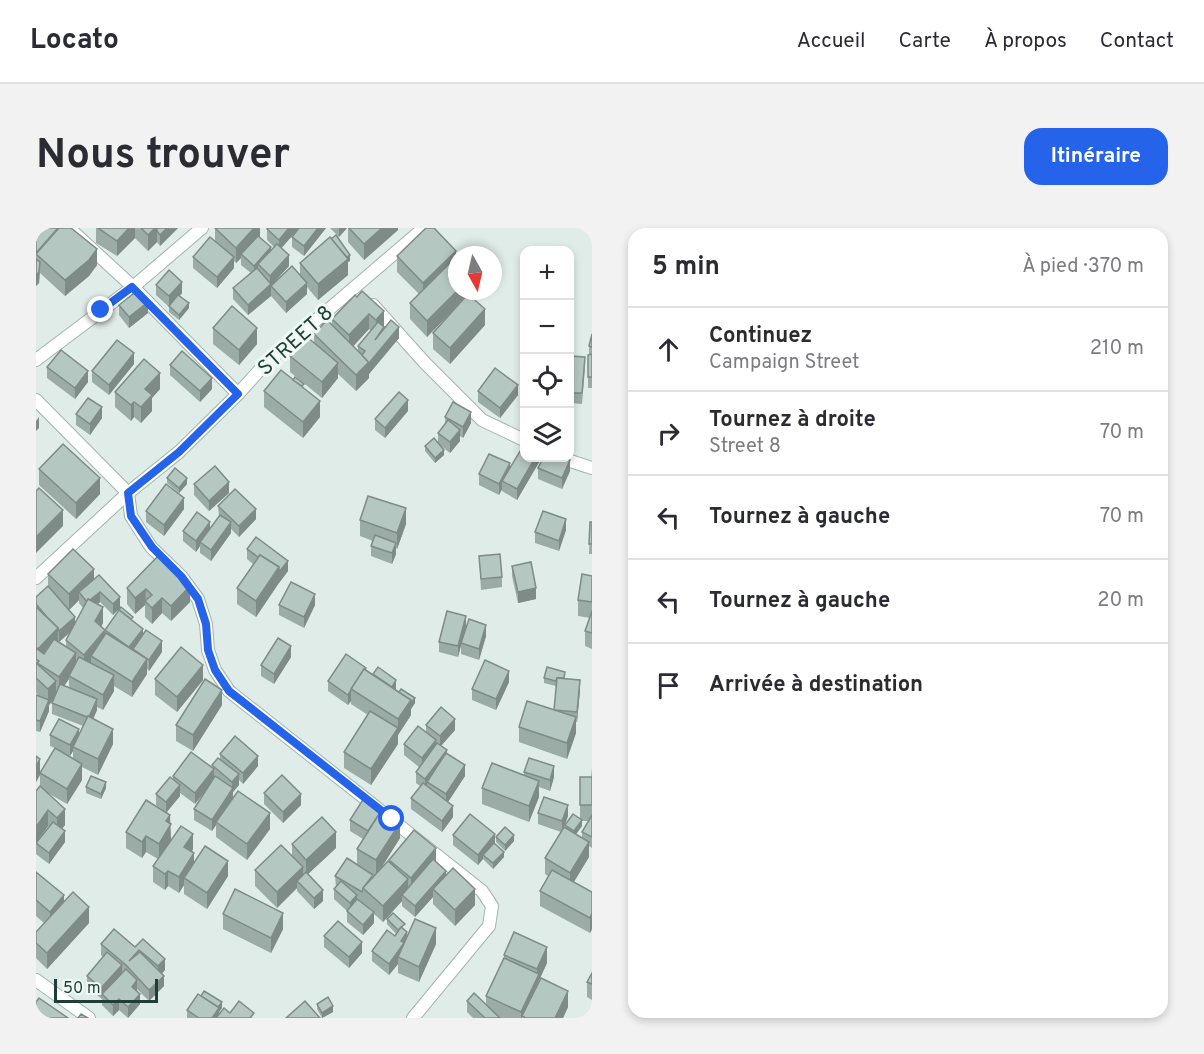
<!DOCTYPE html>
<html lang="fr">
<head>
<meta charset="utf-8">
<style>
	:root { --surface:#fff; --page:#f2f2f3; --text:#2b2b33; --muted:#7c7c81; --line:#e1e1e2; --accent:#2563eb }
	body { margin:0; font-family:Overpass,sans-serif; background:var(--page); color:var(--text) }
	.controls { position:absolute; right:18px; top:18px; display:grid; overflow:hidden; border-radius:12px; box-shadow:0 3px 9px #0003 }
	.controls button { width:54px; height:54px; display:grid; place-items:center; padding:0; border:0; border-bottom:2px solid var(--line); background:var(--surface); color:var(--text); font:30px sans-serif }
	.compass { position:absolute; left:412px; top:18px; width:54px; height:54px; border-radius:50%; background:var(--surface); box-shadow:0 3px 9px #0003; rotate:172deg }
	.scale { position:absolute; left:18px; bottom:15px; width:104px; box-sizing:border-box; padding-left:6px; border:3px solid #1e3e37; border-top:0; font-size:16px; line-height:21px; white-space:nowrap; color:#1e3e37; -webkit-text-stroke:4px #f0f8f4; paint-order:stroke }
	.stop { position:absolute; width:18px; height:18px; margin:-14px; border:4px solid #2563eb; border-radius:50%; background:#fff }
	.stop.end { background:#2563eb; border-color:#fff; box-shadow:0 2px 6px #0008 }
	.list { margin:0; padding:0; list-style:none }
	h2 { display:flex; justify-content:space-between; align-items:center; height:78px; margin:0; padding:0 24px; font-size:26px }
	h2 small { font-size:20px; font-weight:400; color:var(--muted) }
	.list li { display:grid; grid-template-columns:39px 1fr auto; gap:18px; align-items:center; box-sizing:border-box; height:84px; padding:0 24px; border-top:2px solid var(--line) }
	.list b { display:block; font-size:22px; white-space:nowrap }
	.list p { margin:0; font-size:20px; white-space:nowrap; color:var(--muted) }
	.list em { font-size:20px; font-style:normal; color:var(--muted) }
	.icon { flex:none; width:33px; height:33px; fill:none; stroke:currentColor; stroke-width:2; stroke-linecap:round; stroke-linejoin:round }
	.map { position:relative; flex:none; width:556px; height:790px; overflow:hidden; border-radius:18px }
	header { display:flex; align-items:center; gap:36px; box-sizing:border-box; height:84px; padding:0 30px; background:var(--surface); border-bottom:2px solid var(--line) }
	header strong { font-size:28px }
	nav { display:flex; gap:33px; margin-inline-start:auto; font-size:21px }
	.intro { display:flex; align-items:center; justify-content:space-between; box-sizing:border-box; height:144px; padding:0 36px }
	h1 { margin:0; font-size:42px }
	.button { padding:15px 27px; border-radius:18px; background:var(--accent); color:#fff; font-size:21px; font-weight:700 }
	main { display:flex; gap:36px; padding:0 36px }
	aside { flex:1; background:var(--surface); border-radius:18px; box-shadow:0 3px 9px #0003 }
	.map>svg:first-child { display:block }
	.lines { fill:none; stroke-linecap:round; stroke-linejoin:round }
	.minor-casing { stroke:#a1b4af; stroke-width:14 }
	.minor { stroke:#fff; stroke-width:12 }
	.wall { fill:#9baba5; fill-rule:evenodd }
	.shaded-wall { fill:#7e8b86 }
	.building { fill:#b4c7c0; stroke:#7e8b86; stroke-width:1.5 }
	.route { stroke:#2563eb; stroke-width:8 }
	.labels { text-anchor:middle; stroke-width:6; stroke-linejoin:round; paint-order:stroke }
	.street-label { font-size:21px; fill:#1e3e37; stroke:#f0f8f4 }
</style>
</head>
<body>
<header>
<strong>Locato</strong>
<nav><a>Accueil</a><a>Carte</a><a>À propos</a><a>Contact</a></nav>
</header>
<div class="intro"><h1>Nous trouver</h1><a class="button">Itinéraire</a></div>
<main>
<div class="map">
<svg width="556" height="790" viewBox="0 0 556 790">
	<rect width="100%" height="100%" fill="#dfece7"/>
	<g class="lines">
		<g class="minor-casing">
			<g id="minor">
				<path d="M 33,0 L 97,59 L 202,166"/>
				<path d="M 337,77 L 389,135 L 446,192 L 488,212"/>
				<path d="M 0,132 L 97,59 L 166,0"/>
				<path d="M 0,172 L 92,265 L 95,288 L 115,319 L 145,348 L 162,371 L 170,396 L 172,422 L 179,442 L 193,463 L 446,663 L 456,678 L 453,698 L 377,790"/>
				<path d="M 525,230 L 556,240"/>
				<path d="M 0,350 L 92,265 L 143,224 L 202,166 L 230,135 L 388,0"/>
				<path d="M 0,752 L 53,790"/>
			</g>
		</g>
		<use href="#minor" class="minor"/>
	</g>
	<g class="wall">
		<path d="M 0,0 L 61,37 L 53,48 L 29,68 L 4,45 L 3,55 L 0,58 Z"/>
		<path d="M 60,0 L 142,0 L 124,18 L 121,14 L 112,23 L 99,10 L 81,28 L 60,15 Z"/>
		<path d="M 179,0 L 224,0 L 224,9 L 235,22 L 238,19 L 231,12 L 231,1 L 263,0 L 245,20 L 253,38 L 236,56 L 264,47 L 264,35 L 314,33 L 312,34 L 312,47 L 282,72 L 271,59 L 271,66 L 250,85 L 235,68 L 212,87 L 197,71 L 197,60 L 215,45 L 205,37 L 205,30 L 200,35 L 198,33 L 198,40 L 181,60 L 157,40 L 157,29 L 179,13 Z"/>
		<path d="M 263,0 L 290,0 L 268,28 L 256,19 L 256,9 Z"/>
		<path d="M 294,0 L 311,0 L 303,9 Z"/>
		<path d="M 312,0 L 362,0 L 362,2 L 328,32 L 312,14 Z"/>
		<path d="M 361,28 L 420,39 L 418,41 L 430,63 L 430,67 L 449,97 L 414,136 L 397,121 L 397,105 L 418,81 L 391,109 L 374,91 L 374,75 L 383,66 L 361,44 Z"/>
		<path d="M 120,57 L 146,65 L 144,68 L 153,80 L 143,92 L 133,84 L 133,79 L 120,67 Z"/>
		<path d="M 321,69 L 348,83 L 348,101 L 363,110 L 333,146 L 333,150 L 320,163 L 302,146 L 302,150 L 286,170 L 254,144 L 254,128 L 278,115 L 278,106 L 296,97 L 296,91 ZM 333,101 L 335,103 L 322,118 L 322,123 L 317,118 Z"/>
		<path d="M 83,77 L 112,85 L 93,100 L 83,87 Z"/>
		<path d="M 177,100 L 221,116 L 203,137 L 177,116 Z"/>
		<path d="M 556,106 L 556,160 L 552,160 L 552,127 L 553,126 L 553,118 Z"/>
		<path d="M 98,136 L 73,167 L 56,154 L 56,143 Z"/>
		<path d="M 134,137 L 176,161 L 164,174 L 134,147 Z"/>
		<path d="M 11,139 L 52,154 L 39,171 L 11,150 Z"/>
		<path d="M 549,140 L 546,176 L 534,175 L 534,141 Z"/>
		<path d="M 268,160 L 284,189 L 267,210 L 228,179 L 228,163 Z"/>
		<path d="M 124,161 L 116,170 L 116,183 L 105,195 L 98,189 L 95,193 L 79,179 L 79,164 Z"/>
		<path d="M 442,163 L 482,167 L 464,190 L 442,174 Z"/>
		<path d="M 372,183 L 349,210 L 339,202 L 339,191 Z"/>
		<path d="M 40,186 L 66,190 L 54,207 L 40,197 Z"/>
		<path d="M 409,189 L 435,195 L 427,210 L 424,208 L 424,213 L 414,225 L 404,217 L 408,227 L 399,235 L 389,223 L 389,218 L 402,214 L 402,205 L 409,196 Z"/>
		<path d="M 505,230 L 481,272 L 466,263 L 466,261 L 463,267 L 443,257 L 443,246 L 474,240 Z"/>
		<path d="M 502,240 L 534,243 L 526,261 L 502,251 Z"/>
		<path d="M 3,241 L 64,266 L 40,291 L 3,257 Z"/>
		<path d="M 131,250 L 151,256 L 143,265 L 131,255 Z"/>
		<path d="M 158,256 L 193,265 L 173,283 L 158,267 Z"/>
		<path d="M 182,278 L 220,291 L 203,309 L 195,301 L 195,305 L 175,333 L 164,325 L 164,318 L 160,324 L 147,313 L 147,303 L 174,300 L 183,289 Z"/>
		<path d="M 148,281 L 128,308 L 110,294 L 110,283 Z"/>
		<path d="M 324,292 L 370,296 L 361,321 L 360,320 L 360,326 L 356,336 L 335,328 L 335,318 L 337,313 L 324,308 Z"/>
		<path d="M 554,294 L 556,294 L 556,326 L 553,326 Z"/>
		<path d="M 530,302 L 523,323 L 499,315 L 499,304 Z"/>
		<path d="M 211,321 L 252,343 L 243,355 L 243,354 L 220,389 L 201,376 L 201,360 L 217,336 L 211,331 Z"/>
		<path d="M 123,327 L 154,374 L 135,393 L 126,385 L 116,396 L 109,389 L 109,377 L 99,386 L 91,376 L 91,360 Z"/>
		<path d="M 443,328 L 466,349 L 466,359 L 445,362 Z"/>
		<path d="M 476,338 L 500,371 L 482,375 L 476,348 Z"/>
		<path d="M 12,346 L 58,352 L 84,369 L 77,387 L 64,374 L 62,376 L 67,395 L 65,399 L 69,402 L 82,384 L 82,383 L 97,393 L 107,405 L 126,424 L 113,443 L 111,441 L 111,446 L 96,469 L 78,458 L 78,463 L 67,482 L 61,479 L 61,482 L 57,490 L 77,516 L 62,547 L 46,539 L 46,552 L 31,576 L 10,564 L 29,597 L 26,601 L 29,614 L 13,636 L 0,626 L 0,615 L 13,598 L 12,598 L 0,615 L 0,563 L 4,559 L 4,547 L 0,554 L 0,528 L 4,545 L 19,520 L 14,518 L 14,507 L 43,507 L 47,498 L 16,486 L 16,475 L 18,470 L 13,477 L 13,483 L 4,504 L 0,503 L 0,467 L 3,468 L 0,465 L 0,369 L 12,358 ZM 43,372 L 43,375 L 47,380 L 39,396 L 33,382 ZM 35,403 L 30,412 L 30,419 L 23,414 ZM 33,451 L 33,460 L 28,458 ZM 21,521 L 34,528 L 37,523 L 37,530 Z"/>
		<path d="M 556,348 L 556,421 L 549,418 L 549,403 L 554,390 L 542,388 L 542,372 Z"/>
		<path d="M 243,377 L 279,377 L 268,400 L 243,387 Z"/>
		<path d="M 450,408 L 443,432 L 425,426 L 425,417 L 422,429 L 403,424 L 403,414 Z"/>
		<path d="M 255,429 L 238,456 L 225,448 L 225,437 Z"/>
		<path d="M 330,442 L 379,475 L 375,481 L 375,487 L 362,507 L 362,516 L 335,557 L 308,540 L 308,524 L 332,487 L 315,476 L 315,473 L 312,477 L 292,463 L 292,453 Z"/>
		<path d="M 508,450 L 529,450 L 544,462 L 541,494 L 540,494 L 540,505 L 531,531 L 483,514 L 483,499 L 518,482 L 520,458 L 508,455 Z"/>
		<path d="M 119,451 L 167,452 L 141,484 L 119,467 Z"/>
		<path d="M 473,454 L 460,482 L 436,472 L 436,461 Z"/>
		<path d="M 186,477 L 157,523 L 140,513 L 140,497 Z"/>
		<path d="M 390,497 L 419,502 L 405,518 L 429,548 L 412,574 L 417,589 L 406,604 L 375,581 L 375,570 L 384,558 L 380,555 L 380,544 L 383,539 L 368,527 L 368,516 L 390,504 Z"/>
		<path d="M 184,526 L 222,538 L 207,556 L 203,552 L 203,557 L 197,564 L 197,570 L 234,601 L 211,632 L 180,609 L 180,597 L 176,603 L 158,592 L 158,581 L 175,555 L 159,576 L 144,565 L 144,568 L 130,585 L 134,596 L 135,612 L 157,621 L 156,624 L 158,635 L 192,648 L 171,681 L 148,666 L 148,657 L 143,665 L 132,658 L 129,662 L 117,654 L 117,638 L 122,631 L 110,624 L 106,630 L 90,620 L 90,604 L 127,582 L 120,577 L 120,566 L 137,551 L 137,548 L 176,540 L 176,537 L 184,531 Z"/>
		<path d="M 556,540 L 556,620 L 553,618 L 553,629 L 538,654 L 556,664 L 556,701 L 554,705 L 504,678 L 504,663 L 512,648 L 509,646 L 509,630 L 525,604 L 502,596 L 502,585 L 532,588 L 527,602 L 529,600 L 529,597 L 544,591 L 544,549 L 555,549 ZM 546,593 L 552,593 L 546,604 L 546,610 L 540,606 L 546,598 Z"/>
		<path d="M 488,544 L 518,549 L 514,563 L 503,559 L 503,569 L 493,594 L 446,576 L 446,560 L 488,547 Z"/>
		<path d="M 50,559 L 70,560 L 65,571 L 50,565 Z"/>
		<path d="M 228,565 L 265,577 L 247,595 L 228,576 Z"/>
		<path d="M 347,584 L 364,610 L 343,644 L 353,634 L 353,632 L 400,634 L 410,647 L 439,677 L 419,698 L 397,676 L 397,669 L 379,689 L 366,678 L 366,673 L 347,694 L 338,686 L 338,695 L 327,707 L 311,694 L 311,683 L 298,671 L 298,661 L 300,659 L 299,648 L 337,650 L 339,648 L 321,636 L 321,621 L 327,611 L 314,603 L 314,592 Z"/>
		<path d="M 417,607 L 459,616 L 468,629 L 457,641 L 447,631 L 442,637 L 417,617 Z"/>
		<path d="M 460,609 L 478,613 L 469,623 L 460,614 Z"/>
		<path d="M 256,616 L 300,620 L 272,646 L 287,673 L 278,681 L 261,663 L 261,660 L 241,680 L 219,658 L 219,642 L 256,628 Z"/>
		<path d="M 0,644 L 28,674 L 53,695 L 11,741 L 0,730 L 0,704 L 8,695 L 0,688 Z"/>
		<path d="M 187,686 L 247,701 L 235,725 L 187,701 Z"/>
		<path d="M 351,691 L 369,702 L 371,708 L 400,716 L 383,754 L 362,745 L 362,736 L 353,747 L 336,733 L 336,723 L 359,708 L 360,706 L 351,696 Z"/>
		<path d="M 288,708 L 326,725 L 313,740 L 288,719 Z"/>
		<path d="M 107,711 L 129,742 L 126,746 L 128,758 L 113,773 L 101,761 L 104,776 L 92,790 L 83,782 L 77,788 L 66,777 L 66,771 L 51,759 L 51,748 L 67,729 L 65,727 L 65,716 L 99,719 Z"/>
		<path d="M 468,727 L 511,735 L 503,753 L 532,779 L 527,790 L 437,790 L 431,784 L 431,773 L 450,777 L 450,768 L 468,731 Z"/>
		<path d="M 556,745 L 556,772 L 551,769 L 551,754 Z"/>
		<path d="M 281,776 L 297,784 L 286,790 L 281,781 Z"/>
		<path d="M 186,780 L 183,784 L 183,786 L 194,785 L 218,790 L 151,790 L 151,782 Z"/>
	</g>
	<g class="shaded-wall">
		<path d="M 93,0 L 99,0 L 99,10 L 81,28 L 81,13 Z"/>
		<path d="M 119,0 L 121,0 L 121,14 L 112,23 L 112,7 Z"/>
		<path d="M 131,0 L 142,0 L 124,18 L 124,7 Z"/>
		<path d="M 218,0 L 224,0 L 224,10 L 205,26 L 205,30 L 200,35 L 200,20 Z"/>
		<path d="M 253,0 L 263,0 L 243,23 L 243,12 Z"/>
		<path d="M 282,0 L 290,0 L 268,28 L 268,18 Z"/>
		<path d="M 303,0 L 311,0 L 303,9 Z"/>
		<path d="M 346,0 L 362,0 L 362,2 L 328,32 L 328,16 Z"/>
		<path d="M 235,19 L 235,30 L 222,36 L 222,44 L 218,48 L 218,38 Z"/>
		<path d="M 61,21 L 61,37 L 53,48 L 29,68 L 29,52 Z"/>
		<path d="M 420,23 L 420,39 L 387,71 L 387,55 Z"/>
		<path d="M 253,27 L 253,38 L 235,58 L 235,68 L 212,87 L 212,77 L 234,57 L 234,48 Z"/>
		<path d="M 314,27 L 314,33 L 312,34 L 312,47 L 282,72 L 282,56 L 306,32 Z"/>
		<path d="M 198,29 L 198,40 L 181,60 L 181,49 Z"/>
		<path d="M 4,34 L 3,55 L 0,58 L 0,47 Z"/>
		<path d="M 146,54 L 146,65 L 133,79 L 133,68 Z"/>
		<path d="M 271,55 L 271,66 L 250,85 L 250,74 Z"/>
		<path d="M 421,63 L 430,63 L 430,69 L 391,109 L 391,93 Z"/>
		<path d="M 112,74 L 112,85 L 93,100 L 93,89 Z"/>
		<path d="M 153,75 L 153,80 L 143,92 L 143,87 Z"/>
		<path d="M 449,81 L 449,97 L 414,136 L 414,120 Z"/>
		<path d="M 348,83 L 348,99 L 340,108 L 340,92 Z"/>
		<path d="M 333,86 L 333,101 L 313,123 L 313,107 Z"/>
		<path d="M 363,99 L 363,110 L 333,146 L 333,150 L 320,163 L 320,147 Z"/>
		<path d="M 221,100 L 221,116 L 203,137 L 203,122 Z"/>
		<path d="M 98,125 L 98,136 L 73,167 L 73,157 Z"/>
		<path d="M 302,135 L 302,150 L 286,170 L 286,154 Z"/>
		<path d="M 52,143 L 52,154 L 39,171 L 39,160 Z"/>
		<path d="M 124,145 L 124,161 L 116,170 L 116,183 L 105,195 L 105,179 L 109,161 Z"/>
		<path d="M 176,150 L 176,161 L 164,174 L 164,163 Z"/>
		<path d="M 482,157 L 482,167 L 464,190 L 464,180 Z"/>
		<path d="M 372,172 L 372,183 L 349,210 L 349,200 Z"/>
		<path d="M 284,173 L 284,189 L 267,210 L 267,194 Z"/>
		<path d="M 98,174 L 98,189 L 95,193 L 95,177 Z"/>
		<path d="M 66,179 L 66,190 L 54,207 L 54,196 Z"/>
		<path d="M 435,184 L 435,195 L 427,210 L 427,199 Z"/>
		<path d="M 3,189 L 3,200 L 0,203 L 0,193 Z"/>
		<path d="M 424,202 L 424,213 L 414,225 L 414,214 Z"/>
		<path d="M 408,222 L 408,227 L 399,235 L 399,230 Z"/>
		<path d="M 499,230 L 505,230 L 505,231 L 481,272 L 481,261 Z"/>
		<path d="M 534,232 L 534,243 L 526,261 L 526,250 Z"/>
		<path d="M 474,235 L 474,246 L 466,253 L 466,261 L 463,267 L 463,256 Z"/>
		<path d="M 64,250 L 64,266 L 40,291 L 40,275 Z"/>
		<path d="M 151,250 L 151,256 L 143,265 L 143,260 Z"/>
		<path d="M 193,254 L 193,265 L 173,283 L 173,273 Z"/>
		<path d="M 148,270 L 148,281 L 128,308 L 128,297 Z"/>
		<path d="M 370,280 L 370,296 L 361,321 L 361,305 Z"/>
		<path d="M 220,281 L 220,291 L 203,309 L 203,298 Z"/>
		<path d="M 27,282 L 27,298 L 0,325 L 0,309 Z"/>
		<path d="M 530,291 L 530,302 L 523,323 L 523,313 Z"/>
		<path d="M 174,294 L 174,305 L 164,314 L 164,318 L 160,324 L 160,313 Z"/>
		<path d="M 195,294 L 195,305 L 175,333 L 175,322 Z"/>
		<path d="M 360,315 L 360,326 L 356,336 L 356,325 Z"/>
		<path d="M 252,333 L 252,343 L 243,355 L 243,344 Z"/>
		<path d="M 243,339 L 243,355 L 220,389 L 220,373 Z"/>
		<path d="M 58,341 L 58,357 L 43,364 L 43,372 L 33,382 L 33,366 Z"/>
		<path d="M 154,358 L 154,374 L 135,393 L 135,378 Z"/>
		<path d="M 500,360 L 500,371 L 482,375 L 482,364 Z"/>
		<path d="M 110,361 L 109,377 L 99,386 L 99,370 Z"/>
		<path d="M 64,364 L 64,374 L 51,385 L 51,374 Z"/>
		<path d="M 279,366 L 279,377 L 268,400 L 268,389 Z"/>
		<path d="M 84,369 L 84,380 L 77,387 L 77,376 Z"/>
		<path d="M 126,370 L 126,385 L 116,396 L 116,380 Z"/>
		<path d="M 67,379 L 67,395 L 59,409 L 59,393 Z"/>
		<path d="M 430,388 L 430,399 L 422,429 L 422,418 Z"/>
		<path d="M 39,389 L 39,400 L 23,414 L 23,403 Z"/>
		<path d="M 450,397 L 450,408 L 443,432 L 443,421 Z"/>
		<path d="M 22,400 L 22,415 L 3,433 L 2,432 L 2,421 Z"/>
		<path d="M 107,401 L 107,411 L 99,422 L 93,420 Z"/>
		<path d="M 69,402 L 69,418 L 55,428 L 55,434 L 48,443 L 48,427 Z"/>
		<path d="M 126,413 L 126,424 L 113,443 L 113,432 Z"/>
		<path d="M 255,418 L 255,429 L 238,456 L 238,446 Z"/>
		<path d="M 40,425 L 40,441 L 33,448 L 33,451 L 23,465 L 23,449 Z"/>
		<path d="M 111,431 L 111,446 L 96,469 L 96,454 Z"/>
		<path d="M 167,437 L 167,452 L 141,484 L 141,469 Z"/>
		<path d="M 473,443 L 473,454 L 460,482 L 460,471 Z"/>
		<path d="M 78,447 L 78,463 L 67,482 L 67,467 Z"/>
		<path d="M 360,452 L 360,463 L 354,461 Z"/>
		<path d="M 544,452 L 544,462 L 541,494 L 541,484 Z"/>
		<path d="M 20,453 L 20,469 L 13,477 L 13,483 L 4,504 L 4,493 L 12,473 L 12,461 Z"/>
		<path d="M 186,462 L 186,477 L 157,523 L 157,507 Z"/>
		<path d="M 315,462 L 315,473 L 312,477 L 312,467 Z"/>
		<path d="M 379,470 L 379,475 L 375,481 L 375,487 L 362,507 L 362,491 L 375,472 Z"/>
		<path d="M 61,471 L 61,482 L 53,501 L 53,490 Z"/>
		<path d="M 540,489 L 540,505 L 531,531 L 531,515 Z"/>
		<path d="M 419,491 L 419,502 L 404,519 L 404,508 Z"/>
		<path d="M 362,500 L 362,516 L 335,557 L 335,541 Z"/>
		<path d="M 43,501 L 43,511 L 37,519 L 37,523 L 34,528 L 34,517 Z"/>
		<path d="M 77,501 L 77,516 L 62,547 L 62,531 Z"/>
		<path d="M 400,512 L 400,523 L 386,541 L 386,530 Z"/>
		<path d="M 411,522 L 411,532 L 391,554 L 391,560 L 389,562 L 389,551 Z"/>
		<path d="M 222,528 L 222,538 L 207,556 L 207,545 Z"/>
		<path d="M 4,531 L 4,547 L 0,554 L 0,538 Z"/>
		<path d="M 46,536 L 46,552 L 31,576 L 31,561 Z"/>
		<path d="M 429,537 L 429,548 L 410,577 L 410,566 Z"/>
		<path d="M 518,538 L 518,549 L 514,563 L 514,552 Z"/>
		<path d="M 178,541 L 178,552 L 159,576 L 159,565 Z"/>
		<path d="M 203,546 L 203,557 L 197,564 L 197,571 L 180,594 L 180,597 L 176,603 L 176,592 L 196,561 L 196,554 Z"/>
		<path d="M 503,553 L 503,569 L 493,594 L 493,578 Z"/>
		<path d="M 70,554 L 70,560 L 65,571 L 65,566 Z"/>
		<path d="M 144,557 L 144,568 L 130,585 L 130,574 Z"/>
		<path d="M 265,566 L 265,577 L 247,595 L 247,584 Z"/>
		<path d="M 532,577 L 532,588 L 526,604 L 526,593 Z"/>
		<path d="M 417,578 L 417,589 L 406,604 L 406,593 Z"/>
		<path d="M 29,581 L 29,597 L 21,606 L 21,590 Z"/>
		<path d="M 12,582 L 12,598 L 0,615 L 0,599 Z"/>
		<path d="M 234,585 L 234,601 L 211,632 L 211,616 Z"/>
		<path d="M 134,587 L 135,612 L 123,632 L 123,616 L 130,593 Z"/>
		<path d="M 546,592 L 546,598 L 538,609 L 538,603 Z"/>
		<path d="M 364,595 L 364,610 L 340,648 L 340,632 Z"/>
		<path d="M 29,603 L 29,614 L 13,636 L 13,625 Z"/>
		<path d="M 300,604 L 300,620 L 270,648 L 270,632 Z"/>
		<path d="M 157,606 L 157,621 L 148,635 L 148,619 Z"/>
		<path d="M 459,606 L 459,617 L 447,627 L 447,631 L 442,637 L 442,627 Z"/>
		<path d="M 478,607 L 478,613 L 469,623 L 469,617 Z"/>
		<path d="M 110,608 L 110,624 L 106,630 L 106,614 Z"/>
		<path d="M 553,614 L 553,629 L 534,660 L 534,645 Z"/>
		<path d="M 400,620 L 400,636 L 375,666 L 375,650 Z"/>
		<path d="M 468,624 L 468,629 L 457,641 L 457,635 Z"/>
		<path d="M 158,625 L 158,641 L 148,650 L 148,657 L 143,665 L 143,649 Z"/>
		<path d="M 192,633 L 192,648 L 171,681 L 171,665 Z"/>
		<path d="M 267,639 L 267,655 L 261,653 L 261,660 L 241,680 L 241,664 Z"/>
		<path d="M 132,643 L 132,658 L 129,662 L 129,646 Z"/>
		<path d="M 410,643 L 410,653 L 397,661 L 397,669 L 379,689 L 379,678 Z"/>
		<path d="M 372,651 L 372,667 L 366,667 L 366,673 L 347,694 L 347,678 Z"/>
		<path d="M 439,661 L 439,677 L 419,698 L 419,682 Z"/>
		<path d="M 287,662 L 287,673 L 278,681 L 278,670 Z"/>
		<path d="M 28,667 L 28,683 L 14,700 L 14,684 Z"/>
		<path d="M 321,667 L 321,677 L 314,686 L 314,675 Z"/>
		<path d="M 53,679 L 53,695 L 11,741 L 11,725 Z"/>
		<path d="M 338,684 L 338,695 L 327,707 L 327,697 Z"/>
		<path d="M 247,685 L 247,701 L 235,725 L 235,710 Z"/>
		<path d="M 556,685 L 556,701 L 554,705 L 554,690 Z"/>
		<path d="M 400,700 L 400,716 L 383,754 L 383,739 Z"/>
		<path d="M 371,704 L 371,714 L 362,729 L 362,736 L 353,747 L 353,736 Z"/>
		<path d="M 326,714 L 326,725 L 313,740 L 313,729 Z"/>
		<path d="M 511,719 L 511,735 L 486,788 L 486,790 L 485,790 L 485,784 L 501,749 L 501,741 Z"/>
		<path d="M 129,731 L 129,742 L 122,749 L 122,738 Z"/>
		<path d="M 86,737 L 86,748 L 66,766 L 65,771 L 65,760 Z"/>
		<path d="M 128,748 L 128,758 L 113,773 L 113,762 Z"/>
		<path d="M 101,752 L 101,763 L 96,759 Z"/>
		<path d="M 532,763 L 532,779 L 527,790 L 519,790 Z"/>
		<path d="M 104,766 L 104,776 L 92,790 L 92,779 Z"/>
		<path d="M 83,771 L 83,782 L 77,788 L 77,777 Z"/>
		<path d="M 186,774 L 186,780 L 183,784 L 183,790 L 176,790 Z"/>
		<path d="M 297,778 L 297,784 L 286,790 L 286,785 Z"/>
	</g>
	<g class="building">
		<path d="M 0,0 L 22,0 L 0,25 Z"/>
		<path d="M 23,0 L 35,0 L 61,21 L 53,32 L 29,52 L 0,26 Z"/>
		<path d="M 62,0 L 93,0 L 81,13 Z"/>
		<path d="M 105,0 L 119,0 L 112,7 Z"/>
		<path d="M 121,0 L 131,0 L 124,7 L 121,3 Z"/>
		<path d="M 179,0 L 218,0 L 200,20 Z"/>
		<path d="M 232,0 L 253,0 L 243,12 L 231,1 Z"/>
		<path d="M 263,0 L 282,0 L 268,18 L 256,9 Z"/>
		<path d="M 313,0 L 346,0 L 328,16 Z"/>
		<path d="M 390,0 L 398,0 L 420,23 L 387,55 L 361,28 Z"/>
		<path d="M 300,7 L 314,27 L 311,29 L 295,11 Z"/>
		<path d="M 222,8 L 235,19 L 218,38 L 205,26 Z"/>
		<path d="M 174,9 L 198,29 L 181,49 L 157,29 Z"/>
		<path d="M 294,9 L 312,31 L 282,56 L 264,35 Z"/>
		<path d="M 241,16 L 253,27 L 234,48 L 222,36 Z"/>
		<path d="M 0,31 L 4,34 L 3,44 L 0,47 Z"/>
		<path d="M 413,36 L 421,44 L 421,63 L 391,93 L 374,75 Z"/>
		<path d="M 256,38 L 271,55 L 250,74 L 235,58 Z"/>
		<path d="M 221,40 L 235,56 L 212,77 L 197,60 Z"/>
		<path d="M 133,42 L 146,54 L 133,68 L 120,57 Z"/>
		<path d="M 102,62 L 112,74 L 93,89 L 83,77 Z"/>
		<path d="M 326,63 L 348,83 L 340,92 L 333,86 L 313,107 L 296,91 L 319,67 L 321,69 Z"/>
		<path d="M 432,66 L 449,81 L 414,120 L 397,105 Z"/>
		<path d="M 142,67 L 153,75 L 143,87 L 133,78 Z"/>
		<path d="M 196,78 L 221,100 L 203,122 L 177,100 Z"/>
		<path d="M 291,92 L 333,134 L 320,147 L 278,106 Z"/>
		<path d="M 355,92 L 363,99 L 333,135 L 326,127 L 329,123 L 322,118 L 342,94 L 348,99 L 339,112 Z"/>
		<path d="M 556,106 L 556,119 L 553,118 Z"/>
		<path d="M 270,108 L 302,135 L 286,154 L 254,128 Z"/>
		<path d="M 81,112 L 98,125 L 73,157 L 56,143 Z"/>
		<path d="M 25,122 L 52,143 L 39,160 L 11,139 Z"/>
		<path d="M 146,123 L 176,150 L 164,163 L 134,137 Z"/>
		<path d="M 556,126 L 556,149 L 552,149 L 552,127 Z"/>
		<path d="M 534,128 L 549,129 L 546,165 L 534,165 Z"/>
		<path d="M 108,131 L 124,145 L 109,161 L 116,167 L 105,179 L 98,174 L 95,177 L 79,164 Z"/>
		<path d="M 459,140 L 482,157 L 464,180 L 442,163 Z"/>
		<path d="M 245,142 L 284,173 L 267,194 L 228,163 Z"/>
		<path d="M 259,149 L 268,156 L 266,158 L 257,152 Z"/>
		<path d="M 363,164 L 372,172 L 349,200 L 339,191 Z"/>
		<path d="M 52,170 L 66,179 L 54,196 L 40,186 Z"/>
		<path d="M 417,174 L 435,184 L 427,199 L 409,189 Z"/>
		<path d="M 412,192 L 424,202 L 414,214 L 402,205 Z"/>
		<path d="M 398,210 L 408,222 L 399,230 L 389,218 Z"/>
		<path d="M 489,215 L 489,230 L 499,230 L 481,261 L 466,253 Z"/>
		<path d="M 27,216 L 64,250 L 40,275 L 3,241 Z"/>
		<path d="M 453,226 L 474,235 L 463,256 L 443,246 Z"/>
		<path d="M 507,230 L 528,230 L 534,232 L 526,250 L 502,240 Z"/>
		<path d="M 179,238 L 193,254 L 173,273 L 158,256 Z"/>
		<path d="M 139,240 L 151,250 L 143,260 L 131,250 Z"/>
		<path d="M 130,256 L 148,270 L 128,297 L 110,283 Z"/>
		<path d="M 3,260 L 27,282 L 0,309 L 0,263 Z"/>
		<path d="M 199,261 L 220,281 L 203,298 L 182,278 Z"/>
		<path d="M 332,268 L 370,280 L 361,305 L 324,292 Z"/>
		<path d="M 507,283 L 530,291 L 523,313 L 499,304 Z"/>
		<path d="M 161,284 L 174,294 L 160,313 L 147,303 Z"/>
		<path d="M 184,287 L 195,294 L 175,322 L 164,314 Z"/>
		<path d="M 554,294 L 556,294 L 556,316 L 553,316 Z"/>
		<path d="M 339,307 L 360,315 L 356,325 L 335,318 Z"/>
		<path d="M 220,309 L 252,333 L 243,344 L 243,339 L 224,327 L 222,329 L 211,321 Z"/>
		<path d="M 37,321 L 58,341 L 33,366 L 12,346 Z"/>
		<path d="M 464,326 L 466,349 L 445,351 L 443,328 Z"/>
		<path d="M 123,327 L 154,358 L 135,378 L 126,370 L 116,380 L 109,373 L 116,367 L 110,361 L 99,370 L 91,360 Z"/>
		<path d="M 224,327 L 243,339 L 220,373 L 201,360 Z"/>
		<path d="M 495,334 L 500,360 L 482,364 L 476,338 Z"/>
		<path d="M 546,346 L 556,348 L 556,374 L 542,372 Z"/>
		<path d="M 63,347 L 84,369 L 77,376 L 64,364 L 54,372 L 52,371 L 51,374 L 43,364 Z"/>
		<path d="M 255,354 L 279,366 L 268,389 L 243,377 Z"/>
		<path d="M 12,358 L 39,389 L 23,403 L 22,400 L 11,389 L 0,376 L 0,369 Z"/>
		<path d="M 52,371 L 67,379 L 59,393 L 69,402 L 48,427 L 30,412 Z"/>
		<path d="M 0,379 L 22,400 L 2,421 L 0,419 Z"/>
		<path d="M 85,379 L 97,389 L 95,391 L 83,382 L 82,383 Z"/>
		<path d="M 83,382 L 107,401 L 93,419 L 69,402 Z"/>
		<path d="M 411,383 L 430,388 L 422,418 L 403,414 Z"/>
		<path d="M 556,383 L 556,405 L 549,403 Z"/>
		<path d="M 433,391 L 450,397 L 443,421 L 425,415 Z"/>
		<path d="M 110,402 L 126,413 L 113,432 L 97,421 Z"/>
		<path d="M 70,405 L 111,431 L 96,454 L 55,428 Z"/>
		<path d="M 242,410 L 255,418 L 238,446 L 225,437 Z"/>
		<path d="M 18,411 L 40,425 L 23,449 L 1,435 L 3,433 L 0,431 L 0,420 L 8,426 Z"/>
		<path d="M 145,419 L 167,437 L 141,469 L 119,451 Z"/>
		<path d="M 310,426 L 330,440 L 329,442 L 328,441 L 312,467 L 292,453 Z"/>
		<path d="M 43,429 L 78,447 L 67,467 L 33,448 Z"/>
		<path d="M 449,432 L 473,443 L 460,471 L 436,461 Z"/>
		<path d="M 0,435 L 20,453 L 12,461 L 0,450 Z"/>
		<path d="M 342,439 L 360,452 L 356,459 L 337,446 Z"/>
		<path d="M 511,439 L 529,444 L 528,450 L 521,450 L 520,453 L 508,450 Z"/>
		<path d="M 328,441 L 375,472 L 362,491 L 315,461 Z"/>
		<path d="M 521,450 L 544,452 L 541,484 L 518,482 Z"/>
		<path d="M 169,451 L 186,462 L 157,507 L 140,497 Z"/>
		<path d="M 24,456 L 61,471 L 53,489 L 52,488 L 51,489 L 16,475 Z"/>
		<path d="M 365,461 L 379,470 L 375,475 L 375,472 L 363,464 Z"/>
		<path d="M 0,467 L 13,472 L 4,493 L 0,492 Z"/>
		<path d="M 491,473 L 540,489 L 531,515 L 483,499 Z"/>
		<path d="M 405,479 L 419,491 L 404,508 L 390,497 Z"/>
		<path d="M 334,483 L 362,500 L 335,541 L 308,524 Z"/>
		<path d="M 52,488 L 77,501 L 62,531 L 37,519 Z"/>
		<path d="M 23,491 L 43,501 L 34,517 L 14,507 Z"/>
		<path d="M 382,498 L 400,512 L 386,530 L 368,516 Z"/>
		<path d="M 199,508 L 222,528 L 207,545 L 184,526 Z"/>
		<path d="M 401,515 L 411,522 L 389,551 L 380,544 Z"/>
		<path d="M 19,520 L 46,536 L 31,561 L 4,545 Z"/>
		<path d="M 155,524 L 178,541 L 159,565 L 137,548 Z"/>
		<path d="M 410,525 L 429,537 L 410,566 L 391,554 Z"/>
		<path d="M 0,528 L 4,531 L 0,538 Z"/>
		<path d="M 182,530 L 203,546 L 196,554 L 176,537 Z"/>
		<path d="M 493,530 L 518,538 L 514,552 L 488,544 Z"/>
		<path d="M 456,535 L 503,553 L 493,578 L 446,560 Z"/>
		<path d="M 246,547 L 265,566 L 247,584 L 228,565 Z"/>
		<path d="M 55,548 L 70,554 L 65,566 L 50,559 Z"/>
		<path d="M 179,548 L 197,560 L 176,592 L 158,581 Z"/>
		<path d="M 134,549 L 144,557 L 130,574 L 120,566 Z"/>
		<rect x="544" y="549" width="12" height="28"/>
		<path d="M 387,555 L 417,578 L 406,593 L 375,570 Z"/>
		<path d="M 4,558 L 29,581 L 21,590 L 12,582 L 0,599 L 0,563 Z"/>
		<path d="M 202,563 L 234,585 L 211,616 L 180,594 Z"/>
		<path d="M 508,569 L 532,577 L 526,593 L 502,585 Z"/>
		<path d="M 328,570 L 347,582 L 346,583 L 345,583 L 332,603 L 314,592 Z"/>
		<path d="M 110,572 L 134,587 L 130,593 L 135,596 L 123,616 L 110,608 L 106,614 L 90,604 Z"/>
		<path d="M 345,583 L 364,595 L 340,632 L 321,621 Z"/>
		<path d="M 434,586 L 459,606 L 442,627 L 417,607 Z"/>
		<path d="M 537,586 L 546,592 L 538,603 L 529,597 Z"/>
		<path d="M 556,587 L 556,609 L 546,604 Z"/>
		<path d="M 286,589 L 300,604 L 270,632 L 256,616 Z"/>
		<path d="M 17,594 L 29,603 L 13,625 L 0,615 Z"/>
		<path d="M 145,598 L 157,606 L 148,619 L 158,625 L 143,649 L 132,643 L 129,646 L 117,638 Z"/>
		<path d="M 469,599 L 478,607 L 469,617 L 460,609 Z"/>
		<path d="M 528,599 L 553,614 L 534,645 L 509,630 Z"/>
		<path d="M 378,602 L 400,620 L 375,650 L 353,632 Z"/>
		<path d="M 458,615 L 468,624 L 457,635 L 447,627 Z"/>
		<path d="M 245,617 L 267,639 L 241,664 L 219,642 Z"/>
		<path d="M 169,618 L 192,633 L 171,665 L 148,650 Z"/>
		<path d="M 311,630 L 337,647 L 327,660 L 326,664 L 299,648 Z"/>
		<path d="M 397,631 L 410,643 L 379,678 L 366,667 Z"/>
		<path d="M 352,633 L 372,651 L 347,678 L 327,660 Z"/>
		<path d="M 417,640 L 439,661 L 419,682 L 397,661 Z"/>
		<path d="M 516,642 L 556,664 L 556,685 L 554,690 L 504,663 Z"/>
		<path d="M 0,644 L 28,667 L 14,684 L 0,672 Z"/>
		<path d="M 270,644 L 287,662 L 278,670 L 261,653 Z"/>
		<path d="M 305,653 L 321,667 L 314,675 L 298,661 Z"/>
		<path d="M 199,661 L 247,685 L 235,710 L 187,686 Z"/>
		<path d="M 37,664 L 53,679 L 11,725 L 0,715 L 0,704 Z"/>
		<path d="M 321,671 L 338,684 L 327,697 L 311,683 Z"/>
		<path d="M 357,685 L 369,696 L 362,702 L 351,691 Z"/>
		<path d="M 379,691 L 400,700 L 383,739 L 362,729 Z"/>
		<path d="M 302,693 L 326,714 L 313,729 L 288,708 Z"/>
		<path d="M 365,699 L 371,704 L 365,713 L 368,715 L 353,736 L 336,723 L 351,702 L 359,708 Z"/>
		<path d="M 78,701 L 99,719 L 107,711 L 129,731 L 122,738 L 103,722 L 93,733 L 104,724 L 128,748 L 113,762 L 90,737 L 65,716 Z"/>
		<path d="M 478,704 L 511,719 L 501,741 L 468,727 Z"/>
		<path d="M 71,724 L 86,737 L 65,760 L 51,748 Z"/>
		<path d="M 468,730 L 503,746 L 485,784 L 450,768 Z"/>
		<path d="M 90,741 L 101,752 L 96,759 L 104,766 L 92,779 L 83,771 L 77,777 L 66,766 Z"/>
		<path d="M 556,745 L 556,756 L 551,754 Z"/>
		<path d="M 505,750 L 532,763 L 519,790 L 490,790 L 486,788 Z"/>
		<path d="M 168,763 L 186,774 L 182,779 L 165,768 Z"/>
		<path d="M 438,765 L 464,790 L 449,790 L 431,773 Z"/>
		<path d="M 162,766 L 183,780 L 176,790 L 163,790 L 151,782 Z"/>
		<path d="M 292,769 L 297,778 L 286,785 L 281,776 Z"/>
		<path d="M 3,770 L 32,790 L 0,790 L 0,774 Z"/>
		<path d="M 203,773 L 218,785 L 214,790 L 180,790 L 188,780 L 194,785 Z"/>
		<path d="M 269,773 L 284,790 L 250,790 Z"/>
		<path d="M 45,786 L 52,790 L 42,790 Z"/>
	</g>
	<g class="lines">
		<path class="route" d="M 65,82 L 96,59 L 202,166 L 143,224 L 92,265 L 95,288 L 116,319 L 145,348 L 162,371 L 170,396 L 172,422 L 179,442 L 193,463 L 356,591"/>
	</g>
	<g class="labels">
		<g class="street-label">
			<text transform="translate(259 112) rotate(-42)" y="7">STREET 8</text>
		</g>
	</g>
</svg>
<div class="controls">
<button>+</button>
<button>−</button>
<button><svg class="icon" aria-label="locate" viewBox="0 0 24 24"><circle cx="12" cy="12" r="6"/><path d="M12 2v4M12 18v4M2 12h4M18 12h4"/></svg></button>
<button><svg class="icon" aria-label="layers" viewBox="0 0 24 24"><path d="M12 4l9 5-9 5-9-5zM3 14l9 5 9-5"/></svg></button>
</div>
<svg class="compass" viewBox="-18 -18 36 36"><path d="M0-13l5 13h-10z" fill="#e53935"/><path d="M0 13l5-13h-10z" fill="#7c7c81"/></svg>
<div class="scale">50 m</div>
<div class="stop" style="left:356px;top:591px"></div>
<div class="stop end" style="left:65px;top:82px"></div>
</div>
<aside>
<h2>5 min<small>À pied · 370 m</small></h2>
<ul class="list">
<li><svg class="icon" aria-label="ahead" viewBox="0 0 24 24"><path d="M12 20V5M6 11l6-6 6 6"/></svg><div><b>Continuez</b><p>Campaign Street</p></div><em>210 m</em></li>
<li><svg class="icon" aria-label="right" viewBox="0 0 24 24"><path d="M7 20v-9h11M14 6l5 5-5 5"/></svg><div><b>Tournez à droite</b><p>Street 8</p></div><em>70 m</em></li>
<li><svg class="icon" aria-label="left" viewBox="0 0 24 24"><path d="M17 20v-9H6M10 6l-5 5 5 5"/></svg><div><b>Tournez à gauche</b></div><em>70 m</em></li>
<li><svg class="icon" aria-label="left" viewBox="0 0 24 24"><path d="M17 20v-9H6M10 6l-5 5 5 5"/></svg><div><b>Tournez à gauche</b></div><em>20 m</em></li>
<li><svg class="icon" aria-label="arrive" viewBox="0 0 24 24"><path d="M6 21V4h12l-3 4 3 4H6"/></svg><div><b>Arrivée à destination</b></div></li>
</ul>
</aside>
</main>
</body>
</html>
